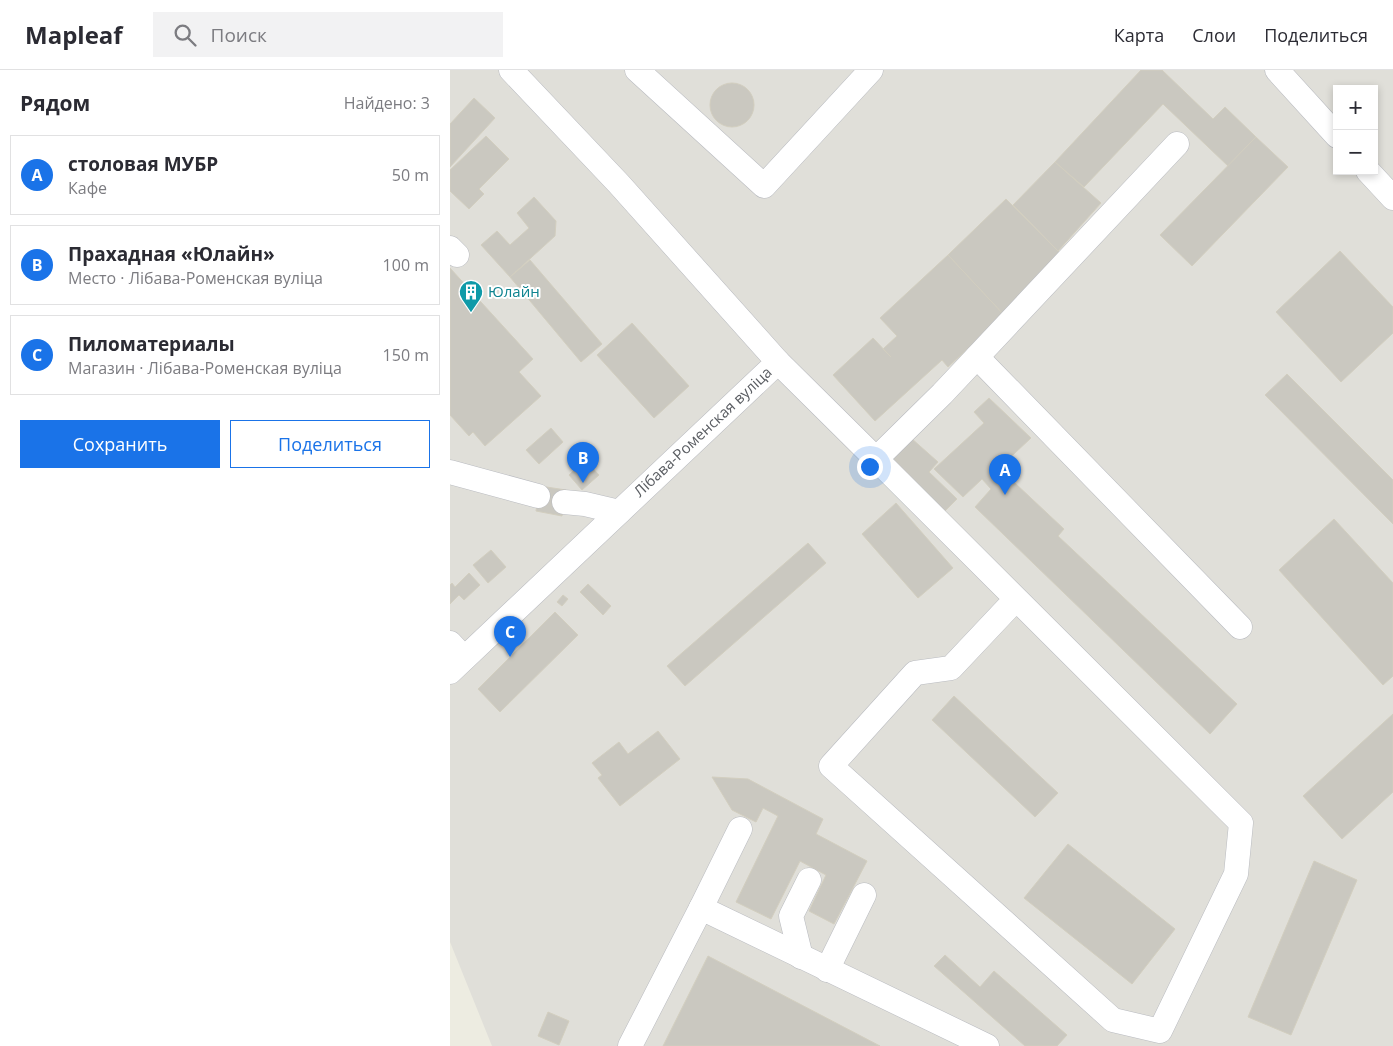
<!DOCTYPE html>
<html lang="ru">
<head>
<meta charset="utf-8">
<style>
	:root { --surface:#fff; --page:#f2f2f3; --text:#2b2b33; --muted:#7c7c81; --line:#e1e1e2; --accent:#1a73e8 }
	body { margin:0; font-family:"Open Sans",sans-serif; background:var(--page); color:var(--text) }
	.controls { position:absolute; right:15px; top:15px; display:grid; overflow:hidden; border-radius:0px; box-shadow:0 2px 8px #0003 }
	.controls button { width:45px; height:45px; display:grid; place-items:center; padding:0; border:0; border-bottom:1px solid var(--line); background:var(--surface); color:var(--text); font:25px sans-serif }
	.you { position:absolute; left:419px; top:396px; width:18px; height:18px; margin:-12px; border:4px solid #fff; border-radius:50%; background:#1a73e8; box-shadow:0 0 0 8px #1a73e833 }
	.badge { display:grid; place-items:center; width:32px; height:32px; border-radius:50%; background:var(--accent); color:#fff; font-size:16px; font-weight:700 }
	.pin { position:absolute; translate:-50% -41px; filter:drop-shadow(0 1px 2px #0008) }
	.pin::after { content:''; position:absolute; top:26px; width:18px; height:15px; background:inherit; clip-path:polygon(0 0,100% 0,50% 100%) }
	.list { margin:0; padding:0; list-style:none }
	h2 { display:flex; justify-content:space-between; align-items:center; height:65px; margin:0; padding:0 20px; font-size:21px }
	h2 small { font-size:16px; font-weight:400; color:var(--muted) }
	.list li { display:grid; grid-template-columns:32px 1fr auto; gap:15px; align-items:center; box-sizing:border-box; height:80px; margin:0 10px 10px; padding:0 10px; border:1px solid var(--line); border-radius:0px }
	.list b { display:block; font-size:19px; white-space:nowrap }
	.list p { margin:0; font-size:16px; white-space:nowrap; color:var(--muted) }
	.list em { font-size:16px; font-style:normal; color:var(--muted) }
	.actions { display:flex; gap:10px; padding:15px 20px }
	.actions a { flex:1; padding:11px 0; border:1px solid var(--accent); border-radius:0px; text-align:center; font-size:18px; color:var(--accent) }
	.actions .main { background:var(--accent); color:#fff }
	.icon { flex:none; width:28px; height:28px; fill:none; stroke:currentColor; stroke-width:2; stroke-linecap:round; stroke-linejoin:round }
	.map { position:relative; flex:none; width:943px; height:976px; overflow:hidden }
	header { display:flex; align-items:center; gap:30px; box-sizing:border-box; height:70px; padding:0 25px; background:var(--surface); border-bottom:1px solid var(--line) }
	header strong { font-size:24px }
	nav { display:flex; gap:28px; margin-inline-start:auto; font-size:18px }
	.search { width:350px; height:45px; background:var(--page); display:flex; align-items:center; gap:12px; box-sizing:border-box; padding:0 18px; border-radius:0px; color:var(--muted); font-size:19px }
	main { display:flex }
	aside { flex:1; background:var(--surface) }
	.map>svg:first-child { display:block }
	.industrial { fill:#e0dfd9; fill-rule:evenodd }
	.building { fill:#cac8c0; stroke:#d2cebf }
	.lines { fill:none; stroke-linecap:round; stroke-linejoin:round }
	.minor-casing { stroke:#b9bbc0; stroke-width:25 }
	.minor { stroke:#fff; stroke-width:24 }
	.labels { text-anchor:middle; stroke-width:4; stroke-linejoin:round; paint-order:stroke }
	.culture-label { font-size:15px; fill:#0d838f; stroke:#fff; text-anchor:start }
	.street-label { font-size:15px; fill:#5a5d62; stroke:#fff }
</style>
</head>
<body>
<header>
<strong>Mapleaf</strong>
<div class="search"><svg class="icon" aria-label="search" viewBox="0 0 24 24"><circle cx="10" cy="10" r="6"/><path d="M15 15l6 6"/></svg>Поиск</div>
<nav><a>Карта</a><a>Слои</a><a>Поделиться</a></nav>
</header>
<main>
<aside>
<h2>Рядом<small>Найдено: 3</small></h2>
<ul class="list">
<li><span class="badge">A</span><div><b>столовая МУБР</b><p>Кафе</p></div><em>50 m</em></li>
<li><span class="badge">B</span><div><b>Прахадная «Юлайн»</b><p>Место · Лібава-Роменская вуліца</p></div><em>100 m</em></li>
<li><span class="badge">C</span><div><b>Пиломатериалы</b><p>Магазин · Лібава-Роменская вуліца</p></div><em>150 m</em></li>
</ul>
<div class="actions"><a class="main">Сохранить</a><a>Поделиться</a></div>
</aside>
<div class="map">
<svg width="943" height="976" viewBox="0 0 943 976">
	<rect width="100%" height="100%" fill="#edece1"/>
	<path class="industrial" d="M 0,0 L 943,0 L 943,976 L 42,976 L 0,872 ZM 887,19 L 924,19 L 924,101 L 887,101 Z"/>
	<g class="building">
		<path d="M 691,0 L 712,0 L 763,49 L 775,37 L 806,67 L 778,96 L 713,34 L 634,117 L 605,92 Z"/>
		<circle cx="282" cy="35" r="22"/>
		<path d="M 24,28 L 45,48 L 0,97 L 0,54 Z"/>
		<path d="M 36,66 L 59,89 L 29,119 L 34,124 L 19,139 L 0,121 L 0,100 Z"/>
		<path d="M 806,67 L 838,97 L 742,196 L 710,165 Z"/>
		<path d="M 605,92 L 651,133 L 608,181 L 563,135 Z"/>
		<path d="M 84,127 L 106,151 L 105,166 L 60,207 L 31,175 L 47,161 L 60,175 L 79,158 L 67,143 Z"/>
		<path d="M 556,129 L 613,186 L 554,245 L 498,185 Z"/>
		<path d="M 890,181 L 943,237 L 943,263 L 891,312 L 826,242 Z"/>
		<path d="M 498,185 L 554,245 L 498,297 L 492,290 L 425,351 L 383,305 L 423,268 L 441,287 L 433,279 L 447,266 L 430,248 Z"/>
		<path d="M 80,190 L 152,274 L 131,292 L 60,207 Z"/>
		<path d="M 0,198 L 83,289 L 69,302 L 91,326 L 35,376 L 23,362 L 19,366 L 0,345 Z"/>
		<path d="M 182,253 L 239,316 L 204,348 L 147,285 Z"/>
		<path d="M 837,304 L 943,410 L 943,454 L 815,325 Z"/>
		<path d="M 539,328 L 581,368 L 549,398 L 614,459 L 608,466 L 787,634 L 760,664 L 525,437 L 541,419 L 532,409 L 513,427 L 484,399 L 534,353 L 524,342 Z"/>
		<path d="M 101,358 L 113,372 L 89,394 L 76,380 Z"/>
		<path d="M 461,368 L 488,392 L 479,402 L 507,429 L 490,446 L 434,392 Z"/>
		<path d="M 135,390 L 149,405 L 132,420 L 119,405 Z"/>
		<path d="M 90,416 L 116,420 L 112,446 L 86,441 Z"/>
		<path d="M 446,433 L 503,498 L 468,528 L 412,464 Z"/>
		<path d="M 884,449 L 943,513 L 943,606 L 933,615 L 829,500 Z"/>
		<path d="M 358,473 L 376,493 L 235,616 L 217,596 Z"/>
		<path d="M 41,480 L 56,497 L 38,513 L 23,495 Z"/>
		<path d="M 19,503 L 30,515 L 14,530 L 9,525 L 0,534 L 0,515 L 2,513 L 5,517 Z"/>
		<path d="M 138,514 L 161,536 L 153,545 L 130,522 Z"/>
		<path d="M 113,525 L 118,529 L 112,536 L 107,532 Z"/>
		<path d="M 105,542 L 128,565 L 50,642 L 28,619 Z"/>
		<path d="M 504,626 L 608,723 L 585,747 L 482,650 Z"/>
		<path d="M 943,644 L 943,722 L 892,769 L 853,726 Z"/>
		<path d="M 208,661 L 230,689 L 170,736 L 148,708 L 152,705 L 142,693 L 169,672 L 178,684 Z"/>
		<path d="M 262,707 L 298,709 L 373,749 L 366,764 L 417,791 L 384,854 L 359,841 L 376,805 L 350,791 L 321,849 L 286,832 L 328,746 L 313,738 L 306,752 L 282,740 Z"/>
		<path d="M 618,774 L 725,859 L 682,914 L 574,828 Z"/>
		<path d="M 864,791 L 907,810 L 841,965 L 798,947 Z"/>
		<path d="M 495,885 L 530,917 L 544,901 L 617,965 L 607,976 L 575,976 L 484,896 Z"/>
		<path d="M 258,886 L 430,976 L 213,976 Z"/>
		<path d="M 98,942 L 119,951 L 109,975 L 88,966 Z"/>
	</g>
	<g class="lines">
		<g class="minor-casing">
			<g id="minor">
				<path d="M 187,0 L 314,116 L 421,0"/>
				<path d="M 827,0 L 887,66"/>
				<path d="M 918,101 L 943,128"/>
				<path d="M 0,178 L 7,185"/>
				<path d="M 527,287 L 790,557"/>
				<path d="M 328,292 L 426,389 L 492,324 L 727,74"/>
				<path d="M 426,389 L 791,753 L 786,804 L 710,961 L 663,950 L 381,696 L 465,603 L 501,598 L 566,529"/>
				<path d="M 0,402 L 88,426"/>
				<path d="M 114,432 L 135,434 L 169,442"/>
				<path d="M 0,573 L 14,588"/>
				<path d="M 0,602 L 328,292 L 169,114 L 61,0"/>
				<path d="M 251,838 L 290,759"/>
				<path d="M 351,887 L 341,846 L 359,810"/>
				<path d="M 377,900 L 414,825"/>
				<path d="M 180,976 L 251,838 L 537,976"/>
			</g>
		</g>
		<use href="#minor" class="minor"/>
	</g>
	<defs>
		<g id="building-pin" transform="scale(1.25)"><path d="M0 17L-7.5 6A9.5 9.5 0 1 1 7.5 6Z" fill="#0f9aa8" stroke="#fff"/><path d="M-4-6H4V6H1V3H-1V6H-4ZM-2.5-4.3h1.7v1.8h-1.7ZM.8-4.3h1.7v1.8H.8ZM-2.5-1h1.7V.8h-1.7ZM.8-1h1.7V.8H.8Z" fill="#fff"/></g>
	</defs>
	<g fill-rule="evenodd">
		<use href="#building-pin" x="21" y="222"/>
	</g>
	<g class="labels">
		<g class="culture-label">
			<text x="38" y="227">Юлайн</text>
		</g>
		<g class="street-label">
			<text transform="translate(253 362) rotate(-43)" y="5">Лібава-Роменская вуліца</text>
		</g>
	</g>
</svg>
<div class="controls">
<button>+</button>
<button>−</button>
</div>
<div class="you"></div>
<div class="pin badge" style="left:555px;top:425px">A</div>
<div class="pin badge" style="left:133px;top:413px">B</div>
<div class="pin badge" style="left:60px;top:587px">C</div>
</div>
</main>
</body>
</html>
